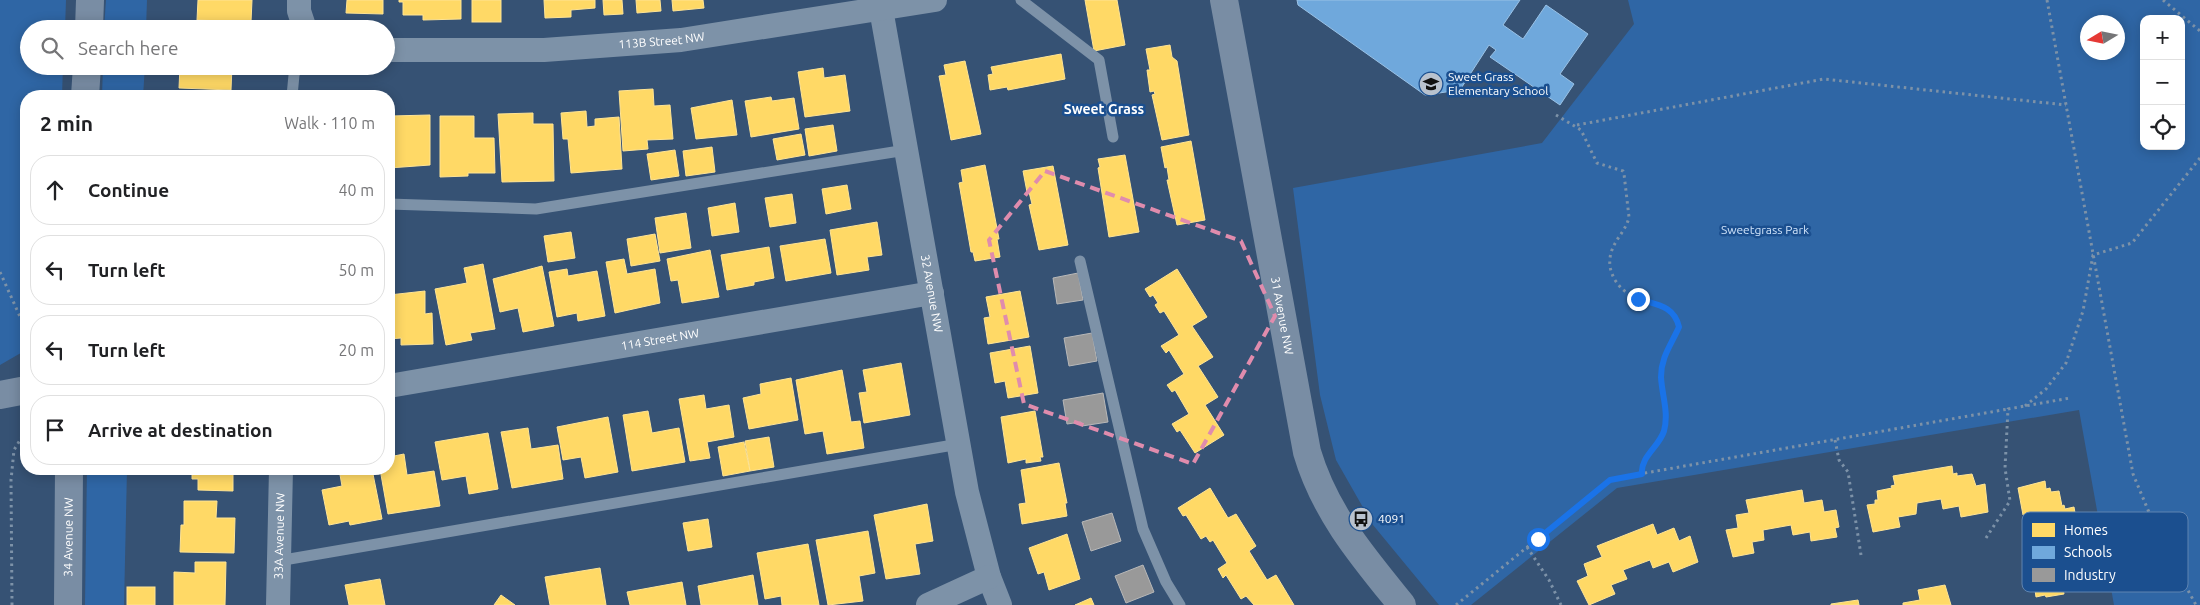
<!DOCTYPE html>
<html lang="en">
<head>
<meta charset="utf-8">
<style>
	:root { --surface:#fff; --page:#f6f6f6; --text:#202124; --muted:#757577; --line:#e0e0e0 }
	body { margin:0; font-family:Ubuntu,sans-serif; background:var(--page); color:var(--text) }
	.controls { position:absolute; right:15px; top:15px; display:grid; overflow:hidden; border-radius:10px; box-shadow:0 2px 12px #0003 }
	.controls button { width:45px; height:45px; display:grid; place-items:center; padding:0; border:0; border-bottom:1px solid var(--line); background:var(--surface); color:var(--text); font:25px sans-serif }
	.compass { position:absolute; left:2080px; top:15px; width:45px; height:45px; border-radius:50%; background:var(--surface); box-shadow:0 2px 12px #0003; rotate:260deg }
	.stop { position:absolute; width:15px; height:15px; margin:-11px; border:4px solid #1a73e8; border-radius:50%; background:#fff }
	.stop.end { background:#1a73e8; border-color:#fff; box-shadow:0 1px 5px #0008 }
	.list { margin:0; padding:0; list-style:none }
	h2 { display:flex; justify-content:space-between; align-items:center; height:65px; margin:0; padding:0 20px; font-size:21px }
	h2 small { font-size:16px; font-weight:400; color:var(--muted) }
	.list li { display:grid; grid-template-columns:32px 1fr auto; gap:15px; align-items:center; box-sizing:border-box; height:70px; margin:0 10px 10px; padding:0 10px; border:1px solid var(--line); border-radius:20px }
	.list b { display:block; font-size:19px; white-space:nowrap }
	.list em { font-size:16px; font-style:normal; color:var(--muted) }
	.icon { flex:none; width:28px; height:28px; fill:none; stroke:currentColor; stroke-width:2; stroke-linecap:round; stroke-linejoin:round }
	.map { position:relative; flex:none; width:2200px; height:605px; overflow:hidden }
	.search { position:absolute; background:var(--surface); box-shadow:0 2px 12px #0003; left:20px; top:20px; width:375px; height:55px; display:flex; align-items:center; gap:12px; box-sizing:border-box; padding:0 18px; border-radius:28px; color:var(--muted); font-size:19px }
	.panel { position:absolute; background:var(--surface); box-shadow:0 2px 12px #0003; left:20px; top:90px; width:375px; height:385px; border-radius:20px }
	.map>svg:first-child { display:block }
	.green { fill:#2f66a5; fill-rule:evenodd }
	.homes { fill:#ffd966; stroke:#ffe494 }
	.schools { fill:#6fa8dc; stroke:#9ac2e6 }
	.industry { fill:#999; stroke:#b8b8b8 }
	.lines { fill:none; stroke-linecap:round; stroke-linejoin:round }
	.path { stroke:#7d92a8; stroke-width:3; stroke-dasharray:2.5 4; stroke-linecap:butt }
	.lane { stroke:#7d92a8; stroke-width:11 }
	.street { stroke:#7d92a8; stroke-width:24 }
	.secondary { stroke:#798da4; stroke-width:28 }
	.route { stroke:#1a73e8; stroke-width:6 }
	.marked { fill:none; stroke:#e08cad; stroke-width:4; stroke-dasharray:10 6; stroke-linejoin:round }
	.labels { text-anchor:middle; stroke-width:5; stroke-linejoin:round; paint-order:stroke }
	.street-label { font-size:12px; fill:#fff; stroke:#1b4f8f }
	.poi-label { font-size:12px; fill:#fff; stroke:#1b4f8f; text-anchor:start }
	.park-label { font-size:12px; fill:#cfe3fa; stroke:#1b4f8f }
	.neighbourhood-label { font-size:14px; font-weight:bold; fill:#fff; stroke:#1b4f8f }
	.key { fill:#1b4f8f; stroke:#5f84b1; stroke-width:1 }
	.key-label { font-size:14px; fill:#fff }
</style>
</head>
<body>
<div class="map">
<svg width="2200" height="605" viewBox="0 0 2200 605">
	<rect width="100%" height="100%" fill="#365274"/>
	<g class="green">
		<path d="M 0,0 L 66,0 L 65,29 L 29,29 L 29,66 L 63,66 L 62,96 L 26,96 L 26,350 L 0,365 Z"/>
		<path d="M 106,0 L 147,0 L 146,29 L 104,29 Z"/>
		<path d="M 1628,0 L 2200,0 L 2200,605 L 2114,605 L 2079,410 L 1617,488 L 1471,605 L 1439,605 L 1373,525 L 1336,460 L 1320,395 L 1293,188 L 1542,143 L 1634,24 ZM 2144,19 L 2181,19 L 2181,146 L 2144,146 ZM 2088,22 L 2118,22 L 2118,52 L 2088,52 Z"/>
		<path d="M 103,66 L 145,66 L 143,96 L 102,96 Z"/>
		<path d="M 87,469 L 127,469 L 124,605 L 85,605 Z"/>
	</g>
	<g class="homes">
		<path d="M 198,0 L 252,0 L 251,22 L 197,20 Z"/>
		<path d="M 347,0 L 383,0 L 383,14 L 346,13 Z"/>
		<path d="M 399,0 L 461,0 L 461,19 L 423,20 L 423,15 L 403,15 L 403,2 L 399,2 Z"/>
		<rect x="472" y="0" width="29" height="22"/>
		<path d="M 544,0 L 595,0 L 595,8 L 571,10 L 571,17 L 545,18 Z"/>
		<path d="M 603,0 L 622,0 L 623,14 L 604,15 Z"/>
		<path d="M 636,0 L 660,0 L 661,11 L 637,13 Z"/>
		<path d="M 672,0 L 703,0 L 704,8 L 673,11 Z"/>
		<path d="M 1085,0 L 1117,0 L 1125,45 L 1094,51 Z"/>
		<path d="M 1170,45 L 1172,57 L 1177,61 L 1189,135 L 1162,140 L 1152,95 L 1155,94 L 1154,91 L 1150,92 L 1147,70 L 1150,70 L 1146,49 Z"/>
		<path d="M 1061,54 L 1065,79 L 1008,90 L 1007,87 L 990,90 L 988,75 L 993,74 L 991,67 Z"/>
		<path d="M 965,61 L 981,134 L 951,140 L 939,76 L 946,75 L 944,65 Z"/>
		<path d="M 180,66 L 232,66 L 231,90 L 179,88 Z"/>
		<path d="M 823,68 L 824,78 L 845,75 L 850,111 L 805,117 L 798,72 Z"/>
		<path d="M 653,89 L 654,106 L 670,105 L 673,139 L 647,140 L 648,149 L 623,151 L 619,91 Z"/>
		<path d="M 771,97 L 772,101 L 794,98 L 799,129 L 751,137 L 745,101 Z"/>
		<path d="M 732,100 L 737,135 L 696,139 L 691,108 Z"/>
		<path d="M 586,111 L 587,127 L 595,126 L 595,119 L 619,117 L 622,169 L 571,173 L 568,139 L 563,139 L 561,113 Z"/>
		<path d="M 533,113 L 533,124 L 553,124 L 554,181 L 502,182 L 498,114 Z"/>
		<path d="M 430,115 L 430,165 L 389,168 L 389,128 L 392,128 L 391,116 Z"/>
		<path d="M 440,116 L 474,116 L 474,138 L 494,138 L 495,173 L 468,173 L 468,176 L 440,177 Z"/>
		<path d="M 833,125 L 837,151 L 809,156 L 805,129 Z"/>
		<path d="M 801,134 L 805,155 L 777,160 L 773,139 Z"/>
		<path d="M 1191,141 L 1205,220 L 1177,225 L 1167,180 L 1169,180 L 1167,167 L 1165,168 L 1161,147 Z"/>
		<path d="M 712,147 L 715,172 L 686,176 L 683,151 Z"/>
		<path d="M 675,150 L 679,176 L 651,180 L 647,154 Z"/>
		<path d="M 1125,155 L 1139,232 L 1109,237 L 1098,168 L 1100,167 L 1098,159 Z"/>
		<path d="M 985,165 L 999,239 L 997,239 L 1000,257 L 975,261 L 973,252 L 971,252 L 959,183 L 963,182 L 961,170 Z"/>
		<path d="M 1053,166 L 1068,245 L 1039,250 L 1029,205 L 1032,204 L 1029,192 L 1027,192 L 1023,171 Z"/>
		<path d="M 847,185 L 851,209 L 826,214 L 822,189 Z"/>
		<path d="M 792,194 L 796,223 L 770,227 L 765,198 Z"/>
		<path d="M 735,203 L 739,232 L 712,236 L 708,208 Z"/>
		<path d="M 686,213 L 691,248 L 660,253 L 655,218 Z"/>
		<path d="M 877,222 L 882,255 L 867,257 L 869,270 L 837,275 L 830,230 Z"/>
		<path d="M 571,232 L 575,258 L 548,262 L 544,236 Z"/>
		<path d="M 655,234 L 660,261 L 631,266 L 627,239 Z"/>
		<path d="M 825,239 L 831,273 L 786,281 L 780,246 Z"/>
		<path d="M 769,247 L 774,278 L 754,282 L 754,285 L 727,290 L 721,255 Z"/>
		<path d="M 710,250 L 719,297 L 682,303 L 678,280 L 671,281 L 667,259 Z"/>
		<path d="M 624,259 L 627,274 L 655,269 L 660,303 L 615,313 L 606,262 Z"/>
		<path d="M 483,264 L 495,329 L 470,333 L 472,340 L 446,345 L 435,289 L 467,283 L 464,268 Z"/>
		<path d="M 542,266 L 554,326 L 523,332 L 518,308 L 500,312 L 493,279 Z"/>
		<path d="M 567,269 L 568,276 L 597,271 L 605,316 L 578,321 L 577,313 L 557,317 L 549,272 Z"/>
		<path d="M 1177,269 L 1207,317 L 1192,326 L 1213,357 L 1198,366 L 1218,397 L 1205,405 L 1224,435 L 1195,453 L 1180,430 L 1177,432 L 1172,424 L 1189,414 L 1175,390 L 1172,392 L 1167,385 L 1184,374 L 1169,350 L 1166,353 L 1161,346 L 1179,335 L 1164,311 L 1160,313 L 1155,305 L 1158,303 L 1153,295 L 1150,297 L 1145,289 Z"/>
		<path d="M 425,291 L 425,314 L 432,313 L 433,344 L 401,345 L 401,338 L 389,339 L 389,295 Z"/>
		<path d="M 1020,291 L 1029,337 L 988,344 L 984,318 L 990,317 L 986,297 Z"/>
		<path d="M 1030,346 L 1038,393 L 1008,398 L 1005,381 L 995,383 L 990,353 Z"/>
		<path d="M 901,363 L 910,415 L 864,423 L 859,393 L 867,392 L 863,370 Z"/>
		<path d="M 842,370 L 851,422 L 860,421 L 864,448 L 827,454 L 823,431 L 805,434 L 796,380 Z"/>
		<path d="M 791,378 L 798,420 L 749,429 L 743,398 L 761,394 L 760,384 Z"/>
		<path d="M 704,395 L 706,409 L 729,405 L 734,437 L 707,442 L 710,458 L 690,461 L 679,399 Z"/>
		<path d="M 648,411 L 652,433 L 679,428 L 685,462 L 632,471 L 623,415 Z"/>
		<path d="M 1035,411 L 1043,457 L 1040,457 L 1041,461 L 1026,463 L 1026,459 L 1008,463 L 1001,417 Z"/>
		<path d="M 608,417 L 618,472 L 585,478 L 581,457 L 563,460 L 557,427 Z"/>
		<path d="M 528,428 L 531,449 L 558,445 L 563,479 L 512,488 L 501,432 Z"/>
		<path d="M 488,433 L 498,489 L 469,494 L 466,476 L 442,480 L 435,442 Z"/>
		<path d="M 769,437 L 774,467 L 750,471 L 745,441 Z"/>
		<path d="M 744,442 L 750,471 L 723,476 L 718,447 Z"/>
		<path d="M 404,454 L 407,475 L 434,471 L 440,506 L 388,514 L 380,469 L 389,469 L 389,457 Z"/>
		<path d="M 1059,463 L 1067,503 L 1065,503 L 1067,516 L 1022,524 L 1019,504 L 1026,503 L 1021,470 Z"/>
		<path d="M 1952,466 L 1953,474 L 1957,473 L 1957,476 L 1972,474 L 1976,486 L 1985,484 L 1988,512 L 1961,517 L 1959,506 L 1943,509 L 1941,499 L 1917,503 L 1916,514 L 1898,517 L 1900,527 L 1873,532 L 1867,505 L 1875,504 L 1875,500 L 1878,500 L 1877,491 L 1892,488 L 1891,486 L 1895,485 L 1893,476 Z"/>
		<path d="M 192,469 L 233,469 L 233,491 L 198,490 L 198,479 L 192,479 Z"/>
		<path d="M 339,469 L 372,469 L 382,519 L 350,525 L 349,521 L 329,525 L 322,490 L 342,486 Z"/>
		<path d="M 2045,481 L 2046,489 L 2050,488 L 2051,492 L 2059,491 L 2062,506 L 2064,505 L 2065,509 L 2074,507 L 2083,560 L 2072,566 L 2074,581 L 2067,582 L 2067,586 L 2063,587 L 2064,594 L 2046,597 L 2045,595 L 2036,597 L 2032,570 L 2043,568 L 2041,556 L 2049,552 L 2045,529 L 2036,530 L 2033,514 L 2023,515 L 2018,488 Z"/>
		<path d="M 1210,488 L 1228,518 L 1236,514 L 1256,546 L 1249,551 L 1267,580 L 1276,575 L 1294,605 L 1254,605 L 1246,596 L 1241,599 L 1226,575 L 1223,578 L 1218,569 L 1227,563 L 1213,540 L 1210,542 L 1206,536 L 1201,539 L 1186,515 L 1183,516 L 1178,508 Z"/>
		<path d="M 1802,490 L 1804,503 L 1822,500 L 1824,512 L 1836,510 L 1839,527 L 1835,528 L 1837,537 L 1811,541 L 1810,532 L 1793,535 L 1791,525 L 1763,530 L 1764,540 L 1752,542 L 1754,553 L 1733,557 L 1726,530 L 1738,528 L 1736,515 L 1749,513 L 1746,500 Z"/>
		<path d="M 184,501 L 217,501 L 216,518 L 235,518 L 234,553 L 180,552 L 181,525 L 184,525 Z"/>
		<path d="M 927,504 L 933,541 L 915,544 L 920,574 L 886,579 L 874,515 Z"/>
		<path d="M 708,519 L 712,547 L 688,551 L 683,523 Z"/>
		<path d="M 1653,524 L 1657,535 L 1674,528 L 1679,541 L 1690,536 L 1698,562 L 1673,572 L 1669,562 L 1653,568 L 1650,560 L 1623,570 L 1627,579 L 1611,585 L 1615,594 L 1589,605 L 1577,581 L 1588,576 L 1584,564 L 1602,557 L 1597,546 Z"/>
		<path d="M 868,531 L 875,573 L 859,576 L 863,601 L 828,605 L 816,540 Z"/>
		<path d="M 1067,534 L 1080,579 L 1049,590 L 1044,572 L 1038,574 L 1029,548 Z"/>
		<path d="M 808,544 L 819,605 L 782,605 L 781,596 L 765,599 L 757,553 Z"/>
		<path d="M 195,562 L 226,562 L 225,605 L 174,605 L 174,572 L 195,573 Z"/>
		<path d="M 600,568 L 606,605 L 550,605 L 545,577 Z"/>
		<path d="M 753,575 L 758,605 L 701,605 L 698,586 Z"/>
		<path d="M 380,579 L 385,605 L 349,605 L 345,585 Z"/>
		<path d="M 682,582 L 686,605 L 630,605 L 627,592 Z"/>
		<path d="M 1945,585 L 1951,605 L 1903,605 L 1903,603 L 1920,600 L 1918,590 Z"/>
		<rect x="127" y="587" width="28" height="18"/>
		<path d="M 501,595 L 515,605 L 494,605 Z"/>
		<path d="M 1091,598 L 1094,605 L 1075,605 Z"/>
		<path d="M 1858,600 L 1859,605 L 1831,605 L 1831,604 Z"/>
	</g>
	<path class="schools" d="M 1297,0 L 1520,0 L 1503,25 L 1523,39 L 1546,5 L 1588,34 L 1560,74 L 1574,84 L 1560,105 L 1490,57 L 1496,50 L 1489,45 L 1460,90 L 1425,95 L 1298,5 Z"/>
	<g class="industry">
		<path d="M 1078,273 L 1083,300 L 1057,304 L 1053,278 Z"/>
		<path d="M 1092,333 L 1097,361 L 1069,366 L 1064,338 Z"/>
		<path d="M 1103,393 L 1108,422 L 1082,426 L 1081,422 L 1067,424 L 1063,400 Z"/>
		<path d="M 1112,513 L 1121,541 L 1091,551 L 1082,522 Z"/>
		<path d="M 1143,565 L 1154,592 L 1126,603 L 1115,576 Z"/>
	</g>
	<g class="lines">
		<g class="path">
			<path d="M 2047,0 L 2133,474 L 2161,541 L 2196,605"/>
			<path d="M 2163,0 L 2200,31"/>
			<path d="M 1556,115 L 1581,130 L 1597,163 L 1623,171 L 1624,174 L 1629,217 C 1626,232 1612,241 1610,258 C 1609,266 1611,273 1615,280 C 1635,312 1670,292 1679,327 C 1671,345 1661,357 1661,377 C 1662,396 1670,412 1664,431 C 1659,447 1640,457 1642,474"/>
			<path d="M 1577,125 L 1824,79 L 2066,105"/>
			<path d="M 0,272 L 26,330"/>
			<path d="M 2025,406 L 2046,389 L 2066,363 L 2083,311 L 2093,255 L 2132,243 L 2200,158"/>
			<path d="M 1835,440 L 1839,460 L 1848,472 L 1861,555"/>
			<path d="M 1986,538 L 2010,501 L 2005,468 L 2008,409 L 2070,398"/>
			<path d="M 1527,547 L 1549,580 L 1561,605"/>
			<path d="M 12,605 L 11,480 L 14,450 L 26,430"/>
			<path d="M 1456,605 L 1611,479 L 2008,409"/>
		</g>
		<g class="lane">
			<path d="M 1021,0 L 1099,60 L 1113,137"/>
			<path d="M 292,96 L 294,75 L 297,66"/>
			<path d="M 389,204 L 536,209 L 906,150"/>
			<path d="M 1080,261 L 1143,529 L 1166,582 L 1180,605"/>
			<path d="M 278,561 L 959,444"/>
		</g>
		<g class="street">
			<path d="M 299,0 L 299,11 L 305,29"/>
			<path id="s1" d="M 881,9 L 967,492 L 989,577 L 1000,605"/>
			<path id="s2" d="M 386,50 L 544,50 L 681,40 L 935,0"/>
			<path id="s3" d="M 389,386 L 932,293"/>
			<path id="s4" d="M 278,605 L 281,469"/>
			<path d="M 928,605 L 989,577"/>
		</g>
		<g class="secondary">
			<path id="s5" d="M 1224,0 L 1307,452 C 1325,513 1363,557 1402,605"/>
			<path d="M 89,29 L 90,0"/>
			<path d="M 85,96 L 87,66"/>
			<path d="M 0,395 L 26,390"/>
			<path id="s6" d="M 68,605 L 69,469"/>
		</g>
	</g>
	<g class="lines">
		<path class="route" d="M 1538,539 L 1610,480 L 1642,474 C 1640,457 1659,447 1664,431 C 1669,412 1662,396 1661,377 C 1661,357 1671,345 1679,327 C 1674,305 1656,305 1638,299"/>
	</g>
	<path class="marked" d="M 1045,171 L 1241,241 L 1275,316 L 1193,464 L 1024,404 L 989,240 Z"/>
	<defs>
		<g id="school-disc" transform="scale(1.25)"><circle r="9.5" fill="#b9c2ce" stroke="#1b4f8f"/><path d="M0-5L7-2L0 1L-7-2ZM-4 1L0 2.5L4 1V4Q0 6-4 4Z" fill="#111"/></g>
		<g id="bus-disc" transform="scale(1.25)"><circle r="9.5" fill="#b9c2ce" stroke="#1b4f8f"/><path d="M-5-6H5V4H4V6H2V4H-2V6H-4V4H-5ZM-3.5-4V0h7V-4ZM-3.5 1.2v1.5H-2V1.2ZM2 1.2v1.5H3.5V1.2Z" fill="#111"/></g>
	</defs>
	<g fill-rule="evenodd">
		<use href="#school-disc" x="1431" y="84"/>
		<use href="#bus-disc" x="1361" y="519"/>
	</g>
	<g class="labels">
		<g class="street-label">
			<text dy="4" stroke="none"><textPath href="#s2" startOffset="276">113B Street NW</textPath></text>
			<text dy="4" stroke="none"><textPath href="#s1" startOffset="289">32 Avenue NW</textPath></text>
			<text dy="4" stroke="none"><textPath href="#s5" startOffset="321">31 Avenue NW</textPath></text>
			<text dy="4" stroke="none"><textPath href="#s3" startOffset="275">114 Street NW</textPath></text>
			<text dy="4" stroke="none"><textPath href="#s6" startOffset="68">34 Avenue NW</textPath></text>
			<text dy="4" stroke="none"><textPath href="#s4" startOffset="69">33A Avenue NW</textPath></text>
		</g>
		<g class="poi-label">
			<text x="1448" y="81">Sweet Grass<tspan x="1448" dy="14">Elementary School</tspan></text>
			<text x="1378" y="523">4091</text>
		</g>
		<g class="park-label">
			<text x="1765" y="234">Sweetgrass Park</text>
		</g>
		<g class="neighbourhood-label">
			<text x="1104" y="114">Sweet Grass</text>
		</g>
	</g>
	<rect x="2022" y="512" width="166" height="80" rx="8" class="key"/>
	<rect x="2032" y="523" width="23" height="14" fill="#ffd966"/>
	<rect x="2032" y="546" width="23" height="13" fill="#6fa8dc"/>
	<rect x="2032" y="568" width="23" height="14" fill="#999"/>
	<g class="key-label">
		<text x="2064" y="535">Homes</text>
		<text x="2064" y="557">Schools</text>
		<text x="2064" y="580">Industry</text>
	</g>
</svg>
<div class="controls">
<button>+</button>
<button>−</button>
<button><svg class="icon" aria-label="locate" viewBox="0 0 24 24"><circle cx="12" cy="12" r="6"/><path d="M12 2v4M12 18v4M2 12h4M18 12h4"/></svg></button>
</div>
<svg class="compass" viewBox="-18 -18 36 36"><path d="M0-13l5 13h-10z" fill="#e53935"/><path d="M0 13l5-13h-10z" fill="#757577"/></svg>
<div class="stop" style="left:1538px;top:539px"></div>
<div class="stop end" style="left:1638px;top:299px"></div>
<div class="search"><svg class="icon" aria-label="search" viewBox="0 0 24 24"><circle cx="10" cy="10" r="6"/><path d="M15 15l6 6"/></svg>Search here</div>
<section class="panel">
<h2>2 min<small>Walk · 110 m</small></h2>
<ul class="list">
<li><svg class="icon" aria-label="ahead" viewBox="0 0 24 24"><path d="M12 20V5M6 11l6-6 6 6"/></svg><div><b>Continue</b></div><em>40 m</em></li>
<li><svg class="icon" aria-label="left" viewBox="0 0 24 24"><path d="M17 20v-9H6M10 6l-5 5 5 5"/></svg><div><b>Turn left</b></div><em>50 m</em></li>
<li><svg class="icon" aria-label="left" viewBox="0 0 24 24"><path d="M17 20v-9H6M10 6l-5 5 5 5"/></svg><div><b>Turn left</b></div><em>20 m</em></li>
<li><svg class="icon" aria-label="arrive" viewBox="0 0 24 24"><path d="M6 21V4h12l-3 4 3 4H6"/></svg><div><b>Arrive at destination</b></div></li>
</ul>
</section>
</div>
</body>
</html>
